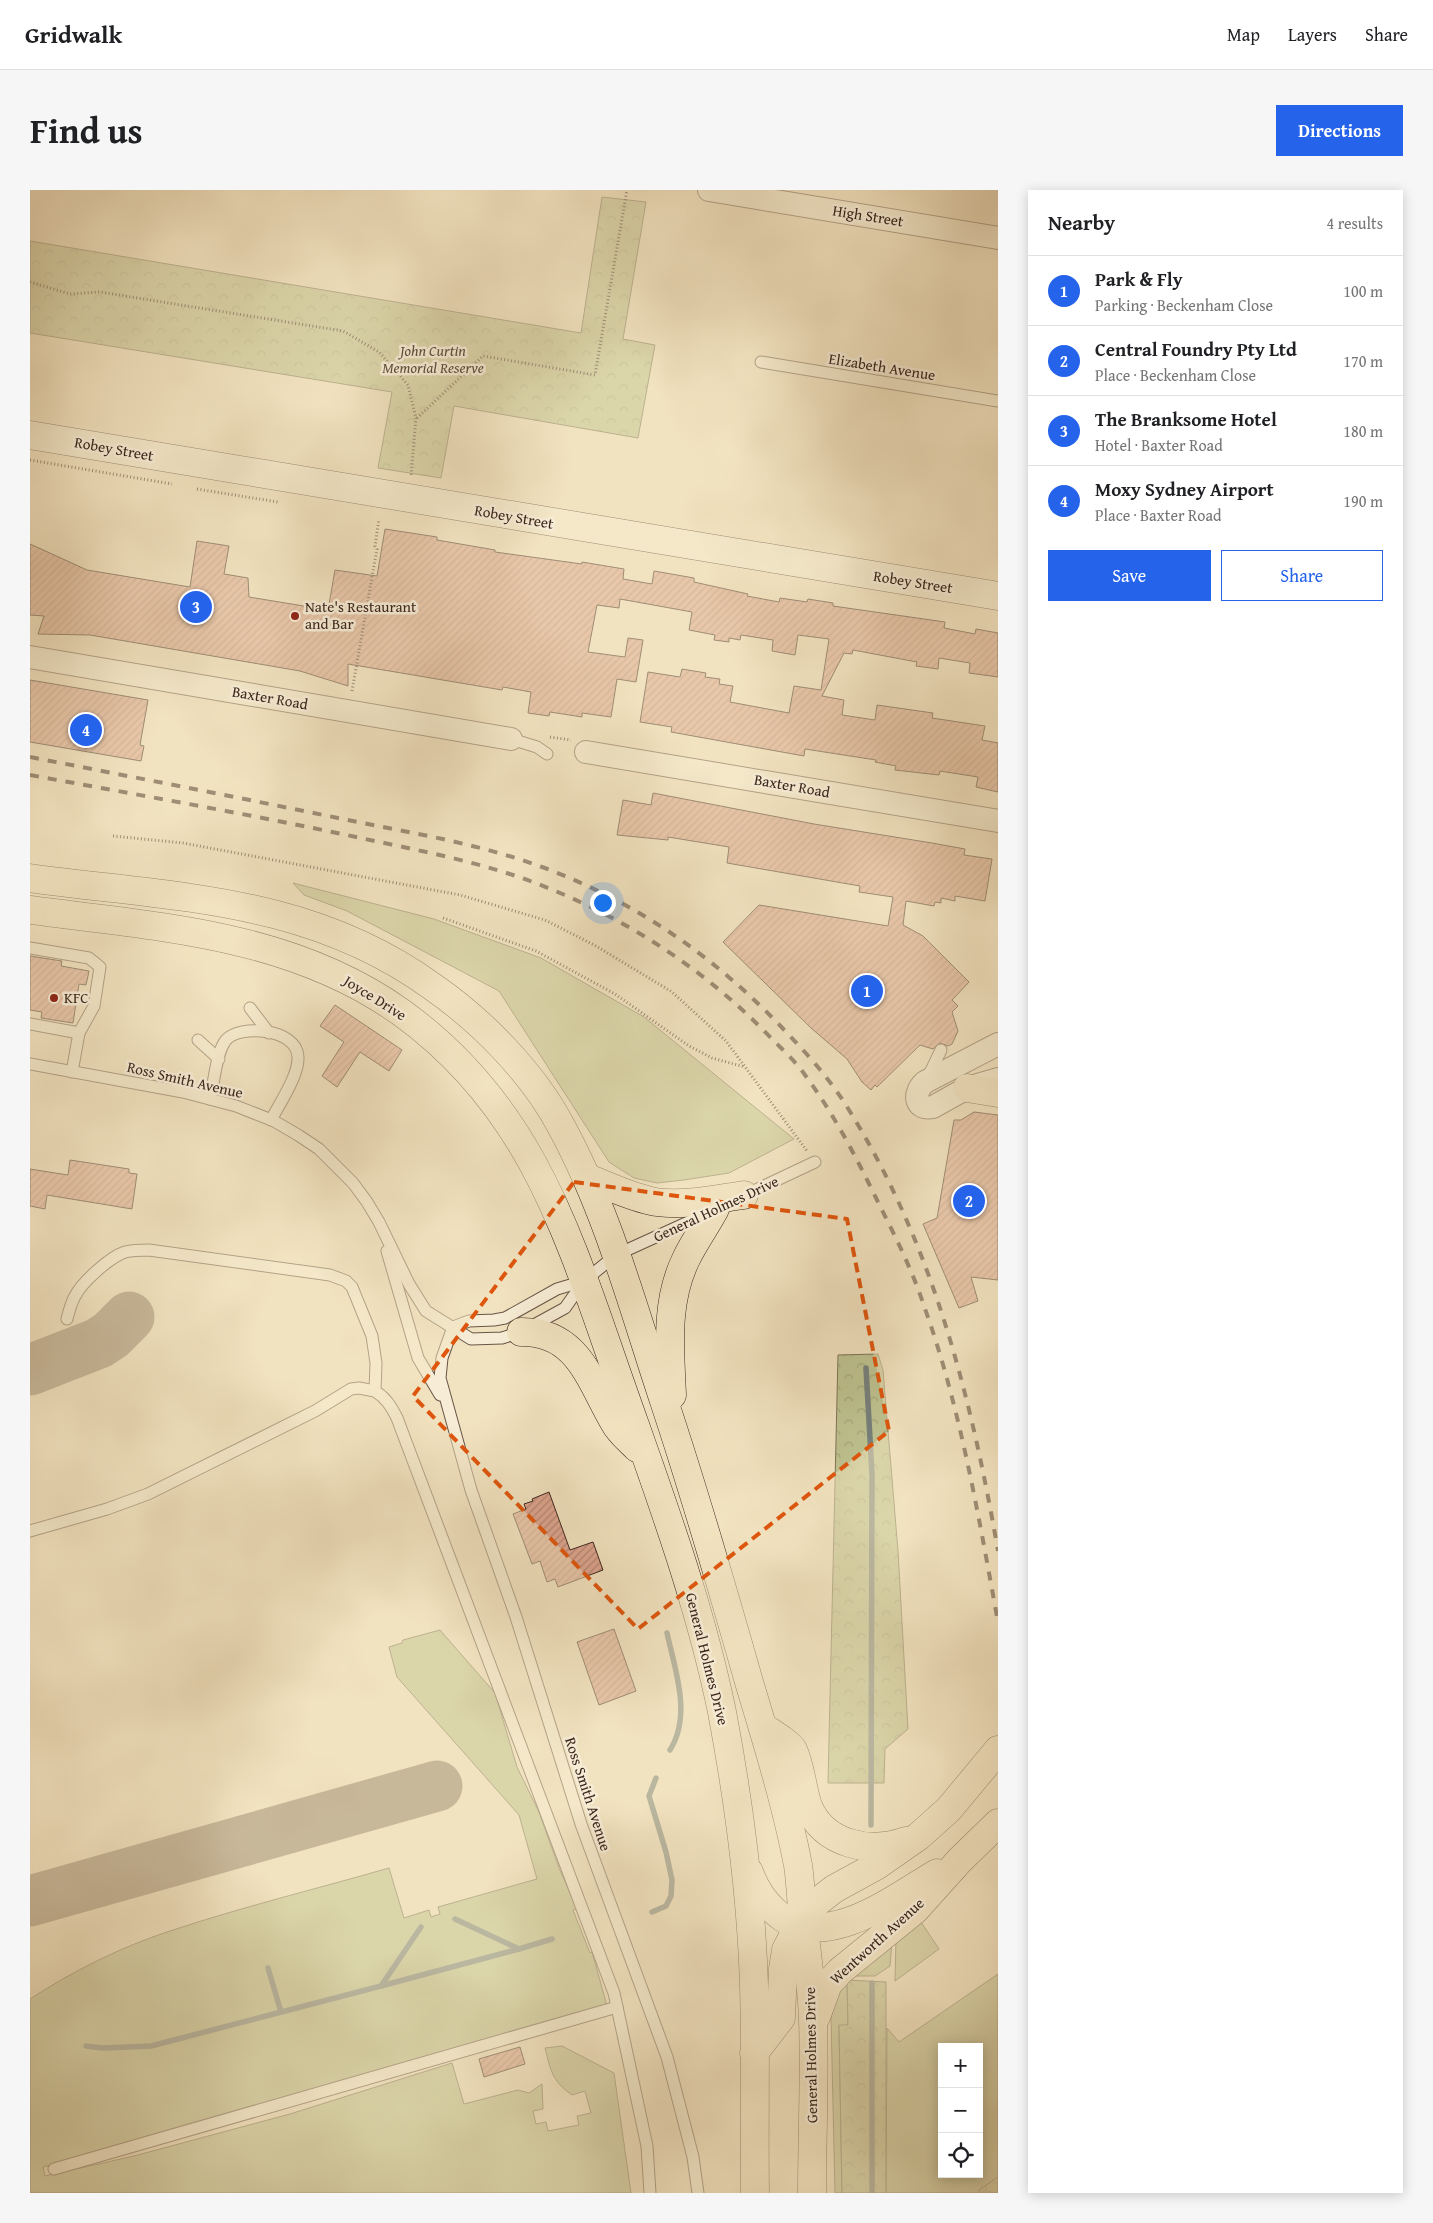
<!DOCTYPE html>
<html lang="en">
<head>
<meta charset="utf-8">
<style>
	:root { --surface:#fff; --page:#f6f6f6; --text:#202124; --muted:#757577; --line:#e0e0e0; --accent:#2563eb }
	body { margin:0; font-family:"Gentium Book Plus",serif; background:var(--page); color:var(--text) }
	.controls { position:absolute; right:15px; bottom:15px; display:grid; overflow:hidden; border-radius:0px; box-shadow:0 2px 12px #0003 }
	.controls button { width:45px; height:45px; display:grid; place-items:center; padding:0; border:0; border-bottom:1px solid var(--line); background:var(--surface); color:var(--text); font:25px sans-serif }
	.you { position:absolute; left:572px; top:712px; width:18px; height:18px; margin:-12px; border:4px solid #fff; border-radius:50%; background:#1a73e8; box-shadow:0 0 0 8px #1a73e833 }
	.badge { display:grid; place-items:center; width:32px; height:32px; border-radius:50%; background:var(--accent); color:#fff; font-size:16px; font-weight:700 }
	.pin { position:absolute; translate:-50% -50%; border:2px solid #fff; box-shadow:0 1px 5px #0006 }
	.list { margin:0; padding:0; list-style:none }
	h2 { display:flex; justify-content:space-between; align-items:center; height:65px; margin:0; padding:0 20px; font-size:21px }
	h2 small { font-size:16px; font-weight:400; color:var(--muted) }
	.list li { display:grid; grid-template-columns:32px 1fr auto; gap:15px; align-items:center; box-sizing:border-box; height:70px; padding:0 20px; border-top:1px solid var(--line) }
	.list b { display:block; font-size:19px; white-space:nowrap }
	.list p { margin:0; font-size:16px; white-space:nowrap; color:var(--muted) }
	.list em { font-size:16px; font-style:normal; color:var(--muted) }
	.actions { display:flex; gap:10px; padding:15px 20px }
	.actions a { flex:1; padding:11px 0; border:1px solid var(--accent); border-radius:0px; text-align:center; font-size:18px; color:var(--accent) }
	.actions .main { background:var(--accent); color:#fff }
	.icon { flex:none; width:28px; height:28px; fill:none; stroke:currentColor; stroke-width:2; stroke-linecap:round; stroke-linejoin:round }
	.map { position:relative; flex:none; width:968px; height:2003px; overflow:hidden; border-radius:0px }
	header { display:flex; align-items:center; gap:30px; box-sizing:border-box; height:70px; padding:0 25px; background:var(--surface); border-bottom:1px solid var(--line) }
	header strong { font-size:24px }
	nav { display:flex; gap:28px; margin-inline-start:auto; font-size:18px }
	.intro { display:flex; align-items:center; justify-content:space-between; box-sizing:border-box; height:120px; padding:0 30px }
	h1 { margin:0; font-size:35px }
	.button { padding:12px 22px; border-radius:0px; background:var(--accent); color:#fff; font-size:18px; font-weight:700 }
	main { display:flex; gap:30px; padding:0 30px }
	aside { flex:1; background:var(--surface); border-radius:0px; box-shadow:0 2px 12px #0003 }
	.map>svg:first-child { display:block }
	.grass { fill:#bec390; stroke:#7c7456; fill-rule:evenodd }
	.forest { fill:url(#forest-crowns); stroke:#7c7456 }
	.wetland { fill:url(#wetland-marsh); stroke:#7c7456 }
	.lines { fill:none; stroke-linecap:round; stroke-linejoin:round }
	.stream { stroke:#76807c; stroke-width:5.5 }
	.taxiway { stroke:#96846e; stroke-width:51 }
	.building { fill:url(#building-hatch); stroke:#3a251d }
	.lane-casing { stroke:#685446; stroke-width:13 }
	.street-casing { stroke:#685446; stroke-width:24 }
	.secondary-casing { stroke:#3a251d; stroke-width:29 }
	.primary-casing { stroke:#3a251d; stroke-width:29 }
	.path { stroke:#3a251d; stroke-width:3; stroke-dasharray:1 2.5; stroke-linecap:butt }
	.lane { stroke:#f7edd6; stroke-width:11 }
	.street { stroke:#f7edd6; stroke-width:22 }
	.secondary { stroke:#f7edd6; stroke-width:28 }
	.primary { stroke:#f2e3c0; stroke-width:28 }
	.rail { stroke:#3a251d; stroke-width:4; stroke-dasharray:9 9; stroke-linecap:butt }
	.marked { fill:none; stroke:#df560d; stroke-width:4; stroke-dasharray:10 6; stroke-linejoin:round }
	.poi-dot { fill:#8f2418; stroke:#f7edd6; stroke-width:2 }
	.labels { text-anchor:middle; stroke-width:5; stroke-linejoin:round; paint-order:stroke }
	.street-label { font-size:15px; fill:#3a251d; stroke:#f7edd6 }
	.park-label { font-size:15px; font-style:italic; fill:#5b4c3a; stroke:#f7edd6 }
	.poi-label { font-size:15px; fill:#3a251d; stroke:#f7edd6; text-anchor:start }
</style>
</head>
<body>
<header>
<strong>Gridwalk</strong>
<nav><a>Map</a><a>Layers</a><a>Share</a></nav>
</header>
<div class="intro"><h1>Find us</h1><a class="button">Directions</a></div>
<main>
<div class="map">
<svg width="968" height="2003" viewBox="0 0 968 2003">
	<defs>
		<pattern id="forest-crowns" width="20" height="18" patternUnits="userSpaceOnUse" patternTransform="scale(1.25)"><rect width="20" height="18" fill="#bec390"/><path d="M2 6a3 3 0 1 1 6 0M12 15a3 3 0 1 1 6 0" fill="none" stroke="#a4a77c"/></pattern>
		<pattern id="wetland-marsh" width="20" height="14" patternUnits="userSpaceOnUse" patternTransform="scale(1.25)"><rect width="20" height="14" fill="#bec390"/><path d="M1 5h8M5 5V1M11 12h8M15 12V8" fill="none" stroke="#a4a77c"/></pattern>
		<pattern id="building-hatch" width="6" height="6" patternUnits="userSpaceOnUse" patternTransform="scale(1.25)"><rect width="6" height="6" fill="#dda48e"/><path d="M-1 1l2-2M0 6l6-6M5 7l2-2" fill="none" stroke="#b48573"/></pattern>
	</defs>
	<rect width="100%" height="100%" fill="#f2e3c0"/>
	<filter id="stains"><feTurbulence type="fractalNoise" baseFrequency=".004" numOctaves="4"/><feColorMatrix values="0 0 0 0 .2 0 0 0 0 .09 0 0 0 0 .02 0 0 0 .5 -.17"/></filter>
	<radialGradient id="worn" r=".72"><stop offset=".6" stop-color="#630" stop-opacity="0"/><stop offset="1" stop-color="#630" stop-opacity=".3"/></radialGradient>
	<g class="grass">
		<path d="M 263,693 L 404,729 L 511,768 L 614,827 L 764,949 L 699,983 L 654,990 L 627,993 L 604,988 L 579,972 L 469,801 L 317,721 L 274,705 Z"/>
		<path d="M 410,1440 L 465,1503 L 487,1577 L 509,1622 L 529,1678 L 547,1719 L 543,1720 L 560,1763 L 562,1762 L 576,1812 L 575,1817 L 113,1955 L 13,1977 L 15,1986 L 104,1966 L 260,1924 L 422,1873 L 434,1914 L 488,1900 L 499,1903 L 512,1894 L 513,1919 L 503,1921 L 506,1934 L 516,1932 L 518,1941 L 549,1935 L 547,1926 L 561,1923 L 555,1901 L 542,1905 C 522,1891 521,1881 515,1858 L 532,1856 L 584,1883 L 601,2003 L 0,2003 L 0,1809 C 43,1781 91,1757 140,1741 C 212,1717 286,1699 359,1678 L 374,1728 L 399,1720 L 401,1727 L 410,1724 L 408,1717 L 507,1689 L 489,1625 L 367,1487 L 359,1457 L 372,1453 L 373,1450 Z"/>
		<path d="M 891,1732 L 909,1759 L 865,1791 L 866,1749 Z"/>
		<path d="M 862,1752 L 860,1776 L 845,1786 L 819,1786 Z"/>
		<path d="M 968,1784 L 968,2003 L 856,2003 L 857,1838 L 869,1852 ZM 912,1857 L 949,1857 L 949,1984 L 912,1984 Z"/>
		<path d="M 817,1790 L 818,1835 L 809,1836 L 812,2003 L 805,2003 L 801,1827 L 805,1805 Z"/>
	</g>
	<g class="forest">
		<path d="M 572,7 L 616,12 L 593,149 L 625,155 L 608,248 L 424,216 L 411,288 L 348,278 L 362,202 L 0,143 L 0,51 L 551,143 Z"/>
		<path d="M 848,1164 L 853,1180 L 868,1361 L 878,1539 L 855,1559 L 854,1593 L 798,1593 L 808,1165 Z"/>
		<path d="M 817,1790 L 856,1792 L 856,2003 L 812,2003 L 809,1835 L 818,1835 Z"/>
	</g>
	<path class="wetland" d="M 968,1987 L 968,2003 L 950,2003 L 949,2000 Z"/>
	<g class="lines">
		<g class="stream">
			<path d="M 836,1178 L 842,1284 L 841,1635"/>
			<path d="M 637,1443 C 645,1480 662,1525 640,1560"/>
			<path d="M 622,1722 L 636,1716 L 641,1706 L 642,1690 L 636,1662 L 619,1606 L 626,1588"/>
			<path d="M 489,1759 L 522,1749"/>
			<path d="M 238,1778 L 251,1822"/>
			<path d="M 842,1793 L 842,2003"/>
			<path d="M 351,1796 L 489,1759 L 425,1729"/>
			<path d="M 56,1856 L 73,1858 L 121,1856 L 351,1796 L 391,1737"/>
		</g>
		<g class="taxiway">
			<path d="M 0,1180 L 69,1153 L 81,1145 L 99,1127"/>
			<path d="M 0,1711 L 407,1596"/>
		</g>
	</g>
	<g class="building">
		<path d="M 355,339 L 407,347 L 407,350 L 465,360 L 465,362 L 552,374 L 552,372 L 594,379 L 593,389 L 622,394 L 624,381 L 664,388 L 664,392 L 718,404 L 717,406 L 749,412 L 750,408 L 777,412 L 778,409 L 803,413 L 803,416 L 915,432 L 914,438 L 945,444 L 946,439 L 968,443 L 968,487 L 939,483 L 940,473 L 909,468 L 908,479 L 886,476 L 887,472 L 823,460 L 822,464 L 814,463 L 792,506 L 814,510 L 812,525 L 845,530 L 847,515 L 903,523 L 902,528 L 955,536 L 952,550 L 968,553 L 968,602 L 946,597 L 948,587 L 910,581 L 909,585 L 865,580 L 866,576 L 845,572 L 846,570 L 775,559 L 774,566 L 641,542 L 642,537 L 610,532 L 618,482 L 650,487 L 652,479 L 676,483 L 675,487 L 690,489 L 689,494 L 703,496 L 700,512 L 759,523 L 764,496 L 791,500 L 799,449 L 768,445 L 765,465 L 742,461 L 743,450 L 711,445 L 710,450 L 699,448 L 699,452 L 684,450 L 685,445 L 659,440 L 662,422 L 590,409 L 589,418 L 567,415 L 558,462 L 595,467 L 598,448 L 613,450 L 606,492 L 587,489 L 581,527 L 552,523 L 552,527 L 520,522 L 519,526 L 498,523 L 501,502 L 473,497 L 472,500 L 318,474 L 318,496 L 270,481 L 60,445 L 8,444 L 14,426 L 0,425 L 0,354 L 57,380 L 160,397 L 167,351 L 199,356 L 194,384 L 218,388 L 219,407 L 298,420 L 305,380 L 347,386 Z"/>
		<path d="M 0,490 L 118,510 L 110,555 L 114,556 L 111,571 L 0,552 Z"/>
		<path d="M 623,603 L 784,634 L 902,653 L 935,659 L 934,665 L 962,669 L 955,711 L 925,706 L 925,711 L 911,708 L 911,713 L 905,712 L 904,716 L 876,711 L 873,735 L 893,746 L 939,792 L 922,810 L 928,816 L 922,822 L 928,841 L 922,854 L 918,856 L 910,853 L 903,859 L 890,855 L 847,897 L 845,895 L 841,900 L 832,892 L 817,869 L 781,838 L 693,752 L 729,715 L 858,736 L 863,707 L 829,702 L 830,696 L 697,673 L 699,657 L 638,647 L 638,650 L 587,645 L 593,610 L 621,615 Z"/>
		<path d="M 0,766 L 32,771 L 31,776 L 59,781 L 56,795 L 49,794 L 43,833 L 11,828 L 12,822 L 0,820 Z"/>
		<path d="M 305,815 L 372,860 L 359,881 L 330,862 L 307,897 L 292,886 L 314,852 L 290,836 Z"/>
		<path d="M 944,922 L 968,925 L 968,1090 L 941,1087 L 948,1111 L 929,1118 L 893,1034 L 907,1028 L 924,930 L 931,930 Z"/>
		<path d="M 40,970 L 99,979 L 99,983 L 107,984 L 102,1019 L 17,1005 L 15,1019 L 0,1016 L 0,979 L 38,985 Z"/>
		<path d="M 519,1302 L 540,1360 L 563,1352 L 573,1380 L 528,1397 L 525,1389 L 517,1392 L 510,1371 L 502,1374 L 483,1324 L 496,1319 L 494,1314 L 503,1311 L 502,1309 Z"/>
		<path d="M 584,1439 L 606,1501 L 569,1515 L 547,1452 Z"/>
		<path d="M 490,1857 L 495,1874 L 454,1887 L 449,1869 Z"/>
	</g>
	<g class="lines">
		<g class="lane-casing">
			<g id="lane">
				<path d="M 731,172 L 968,211"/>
				<path d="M 481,549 L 507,557 L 517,564"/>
				<path d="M 0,758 L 59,768 L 70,777 L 64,816 L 49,843"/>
				<path d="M 220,818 L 239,843"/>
				<path d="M 0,834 L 49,843 L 42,882"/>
				<path d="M 168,850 L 189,869"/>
				<path d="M 0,874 L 153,902 L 206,916 L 244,931 L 268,945 L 289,959 L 323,993 L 337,1012 L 349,1032 L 379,1094 L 396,1121 L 441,1149 L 472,1148 L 491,1142 L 535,1118 L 554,1091 L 586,1065 L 676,1024"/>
				<path d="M 897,889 L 911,860"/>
				<path d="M 180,909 C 184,894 186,862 196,850 C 209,834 267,838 268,867 C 269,885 250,913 241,930"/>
				<path d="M 713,1006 L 785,972"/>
				<path d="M 357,1061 L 388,1168 L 410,1205"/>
				<path d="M 37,1129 C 39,1121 41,1113 45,1106 C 52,1092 80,1067 95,1062 C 103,1060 111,1060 119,1060 L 300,1085 L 316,1091 L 322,1097 L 342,1146 L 346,1173 L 345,1201 C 356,1208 361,1216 367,1228 L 584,1803 L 617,1956 L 620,2003"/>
				<path d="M 423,1137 L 412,1168 L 410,1188 L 441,1300 L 486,1427 L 551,1634 L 637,1867 L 663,1967 L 668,2003"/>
				<path d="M 423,1137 L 439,1131 L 464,1130 L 475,1128 L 527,1099 L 554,1091"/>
				<path d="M 0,1341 L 77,1319 L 118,1304 L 285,1221 L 321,1199 L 329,1198 L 345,1201"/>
				<path d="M 24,1979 L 587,1817"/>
			</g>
		</g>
		<g class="street-casing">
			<g id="street">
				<path d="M 679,0 L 968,48"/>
				<path d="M 0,467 L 481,549"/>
				<path d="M 556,562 L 968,631"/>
				<path d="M 968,854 L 895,892 C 883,902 884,921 903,917 L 937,898 L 968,889"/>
			</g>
		</g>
		<g class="secondary-casing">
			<path id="secondary" d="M 0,245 L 968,406"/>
		</g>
		<g class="primary-casing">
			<g id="primary">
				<path d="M 0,688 C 145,708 279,707 403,797 C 452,831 503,883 531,936 C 578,1022 603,1118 634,1211 C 665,1304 692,1397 719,1492 C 737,1552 756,1613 768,1675 C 771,1695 771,1716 774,1736 C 777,1767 782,1799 783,1830 C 785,1888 782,1946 782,2003"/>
				<path d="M 0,720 C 130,737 262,744 372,823 C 499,915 537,1040 586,1181 C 625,1293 668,1405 692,1522 C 709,1612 721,1704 724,1795 C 726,1864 724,1934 725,2003"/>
				<path d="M 937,898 L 968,903"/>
				<path d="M 557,988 C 579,996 602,1008 626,1012 C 655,1016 685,1009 714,1005"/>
				<path d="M 491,1142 C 548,1141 560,1191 584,1232 C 589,1242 599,1250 607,1258"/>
				<path d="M 642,1205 C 640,1158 635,1112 656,1069 C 664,1052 676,1036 685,1019"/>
				<path d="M 733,1537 C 740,1542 759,1553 763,1560 C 771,1577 772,1598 778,1616 C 794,1655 840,1664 876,1651"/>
				<path d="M 719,1682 C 726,1701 736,1716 753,1728 C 800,1759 866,1707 907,1683"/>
				<path d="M 786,1827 L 798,1794 L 810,1781 L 885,1720 L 930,1670 L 968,1633"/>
				<path d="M 724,1863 L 751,1828 L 753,1779 L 756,1760 L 773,1727 L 786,1713 L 804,1699 L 846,1676 L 889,1646 L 919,1619 L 968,1560"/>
			</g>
		</g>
		<g class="path">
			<path d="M 0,92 L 40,104 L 70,102 L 313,141 L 349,162 L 378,195 L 386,228 L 381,286"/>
			<path d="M 387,228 L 453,166 L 565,185 L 597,0"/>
			<path d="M 0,270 L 142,294"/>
			<path d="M 167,299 L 248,312"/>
			<path d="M 322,501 L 347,359 L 345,356 L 349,329"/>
			<path d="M 520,547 L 541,550"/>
			<path d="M 83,646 L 153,653 L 430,705 L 515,730 L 566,756 L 642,802 L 696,851 L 777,961"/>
			<path d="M 413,728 L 506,761 L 585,804 L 659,856 L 682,868 L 715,877"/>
		</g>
		<use href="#lane" class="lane"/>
		<use href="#street" class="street"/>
		<use href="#secondary" class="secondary"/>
		<use href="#primary" class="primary"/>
		<g class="rail">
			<path d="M 0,567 C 103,587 206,607 308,628 C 376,642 447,653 512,677 C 609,713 688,769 758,844 C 781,868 802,892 819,920 C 903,1055 941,1206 968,1361"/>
			<path d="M 0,585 C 109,605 218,624 326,647 C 386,660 452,672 508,694 C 596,728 676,780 741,848 C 753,860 766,872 775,885 C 804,924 826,967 847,1010 C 864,1044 882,1079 894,1116 C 930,1215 949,1329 968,1432"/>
		</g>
	</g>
	<path d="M0 0H968V2003H0ZM 544,992 L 817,1029 L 859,1241 L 608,1439 L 383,1206 Z" fill="#f2e3c0" fill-opacity=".55" fill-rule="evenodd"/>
	<path class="marked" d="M 544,992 L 817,1029 L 859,1241 L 608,1439 L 383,1206 Z"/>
	<g class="poi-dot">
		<circle cx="265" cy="426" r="5"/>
		<circle cx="24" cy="808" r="5"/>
	</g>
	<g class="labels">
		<g class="street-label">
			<text transform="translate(838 26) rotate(9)" y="5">High Street</text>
			<text transform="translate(852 177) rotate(9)" y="5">Elizabeth Avenue</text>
			<text transform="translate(84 259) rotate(10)" y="5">Robey Street</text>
			<text transform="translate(484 327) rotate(10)" y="5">Robey Street</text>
			<text transform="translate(883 392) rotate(9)" y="5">Robey Street</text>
			<text transform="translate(240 508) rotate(10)" y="5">Baxter Road</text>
			<text transform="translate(762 596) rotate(10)" y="5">Baxter Road</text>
			<text transform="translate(345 808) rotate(32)" y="5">Joyce Drive</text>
			<text transform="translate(155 890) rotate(13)" y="5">Ross Smith Avenue</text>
			<text transform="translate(686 1019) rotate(-25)" y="5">General Holmes Drive</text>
			<text transform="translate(677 1469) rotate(76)" y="5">General Holmes Drive</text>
			<text transform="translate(558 1604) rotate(72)" y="5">Ross Smith Avenue</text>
			<text transform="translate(847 1751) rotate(-42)" y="5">Wentworth Avenue</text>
			<text transform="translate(781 1865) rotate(-91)" y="5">General Holmes Drive</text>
		</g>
		<g class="park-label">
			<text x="403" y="166">John Curtin<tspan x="403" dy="17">Memorial Reserve</tspan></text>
		</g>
		<g class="poi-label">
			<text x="275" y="422">Nate's Restaurant<tspan x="275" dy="17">and Bar</tspan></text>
			<text x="34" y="813">KFC</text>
		</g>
	</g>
	<rect width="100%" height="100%" filter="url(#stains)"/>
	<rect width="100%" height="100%" fill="url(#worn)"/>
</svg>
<div class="controls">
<button>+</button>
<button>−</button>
<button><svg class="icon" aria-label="locate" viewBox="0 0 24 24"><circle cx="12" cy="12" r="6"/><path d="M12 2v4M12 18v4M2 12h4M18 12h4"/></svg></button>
</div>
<div class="you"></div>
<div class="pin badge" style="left:837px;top:801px">1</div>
<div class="pin badge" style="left:939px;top:1011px">2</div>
<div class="pin badge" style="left:166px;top:417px">3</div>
<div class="pin badge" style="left:56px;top:540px">4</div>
</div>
<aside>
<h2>Nearby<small>4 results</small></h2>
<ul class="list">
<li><span class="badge">1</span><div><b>Park &amp; Fly</b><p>Parking · Beckenham Close</p></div><em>100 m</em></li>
<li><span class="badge">2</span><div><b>Central Foundry Pty Ltd</b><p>Place · Beckenham Close</p></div><em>170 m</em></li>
<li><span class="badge">3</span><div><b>The Branksome Hotel</b><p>Hotel · Baxter Road</p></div><em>180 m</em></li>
<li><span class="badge">4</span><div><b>Moxy Sydney Airport</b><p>Place · Baxter Road</p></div><em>190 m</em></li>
</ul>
<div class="actions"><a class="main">Save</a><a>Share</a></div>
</aside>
</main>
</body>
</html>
